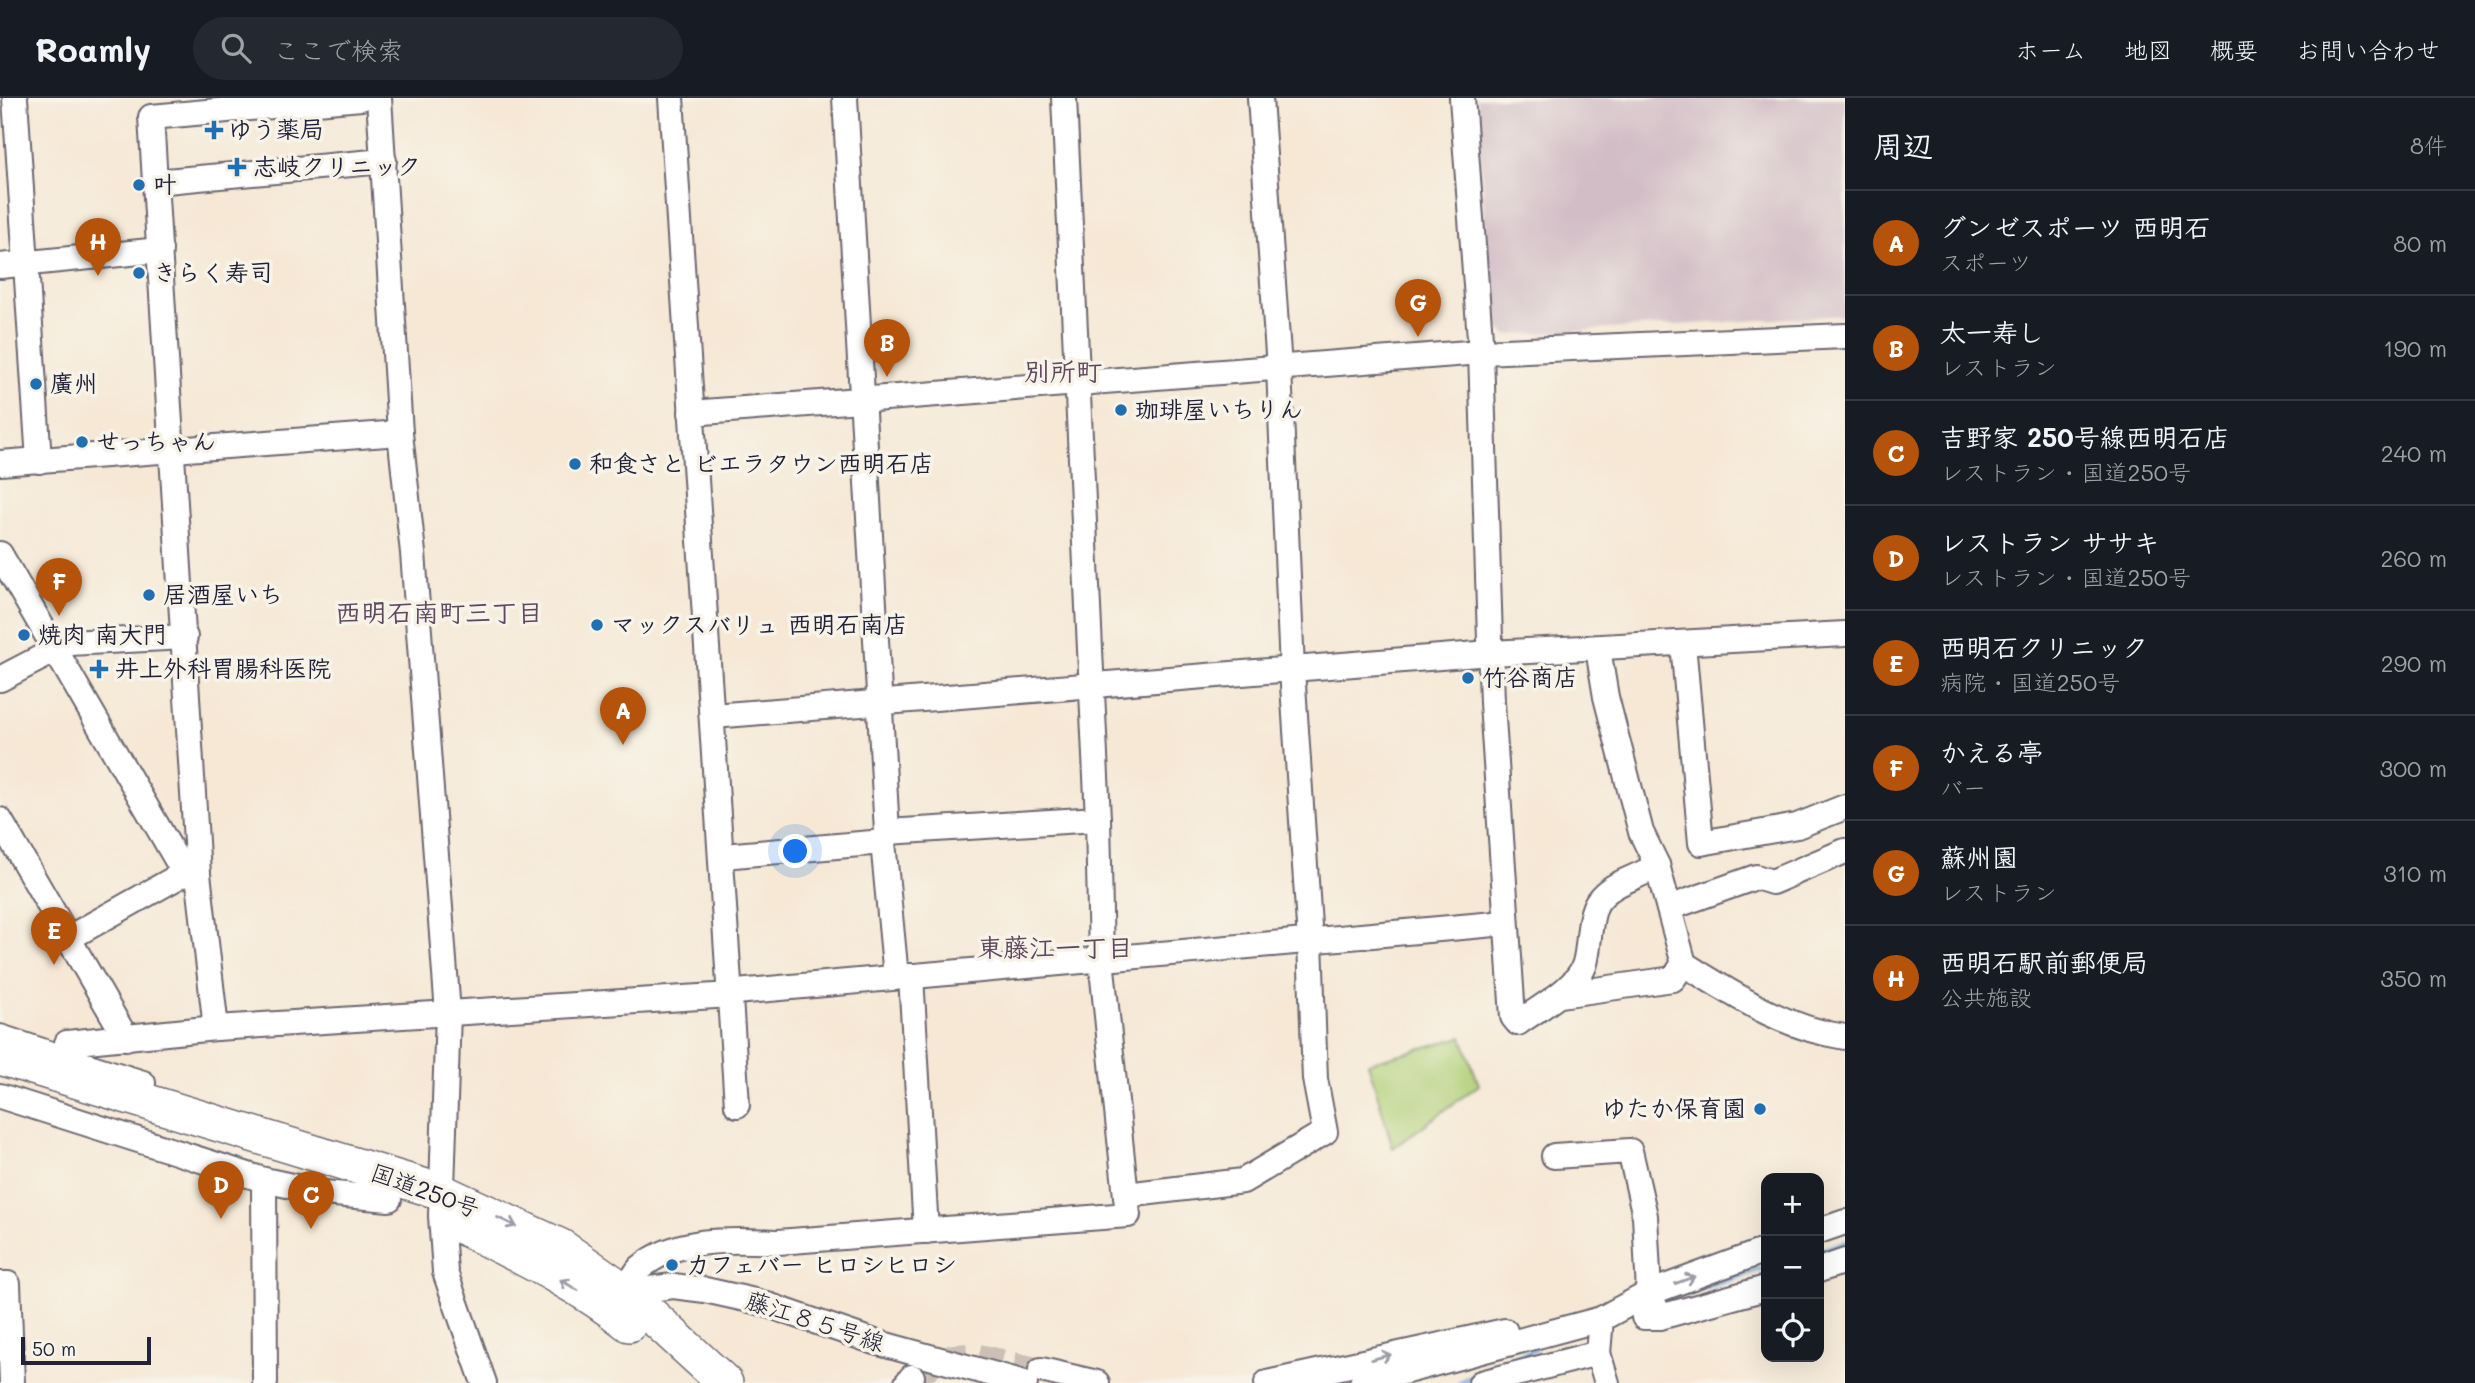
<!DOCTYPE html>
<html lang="ja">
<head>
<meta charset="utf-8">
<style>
	:root { --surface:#171b24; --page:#242831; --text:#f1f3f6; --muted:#9ea1a6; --line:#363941; --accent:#b45309 }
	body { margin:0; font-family:Mali,"Klee One",sans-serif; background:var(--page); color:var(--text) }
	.controls { position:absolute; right:21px; bottom:21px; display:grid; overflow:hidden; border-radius:14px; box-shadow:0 7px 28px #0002 }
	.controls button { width:63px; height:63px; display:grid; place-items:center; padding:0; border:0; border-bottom:2px solid var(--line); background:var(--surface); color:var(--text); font:35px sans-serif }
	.scale { position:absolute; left:21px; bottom:18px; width:130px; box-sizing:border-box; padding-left:7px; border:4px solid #22223b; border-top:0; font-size:19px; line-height:24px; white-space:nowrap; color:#22223b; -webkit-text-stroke:5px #f7f3e8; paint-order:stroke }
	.you { position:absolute; left:796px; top:754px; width:24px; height:24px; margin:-18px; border:5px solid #fff; border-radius:50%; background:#1a73e8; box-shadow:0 0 0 10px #1a73e833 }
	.badge { display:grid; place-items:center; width:46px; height:46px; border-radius:50%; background:var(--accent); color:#fff; font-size:23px; font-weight:700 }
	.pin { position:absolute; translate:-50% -58px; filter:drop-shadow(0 2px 4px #0008) }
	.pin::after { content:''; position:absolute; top:37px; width:24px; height:21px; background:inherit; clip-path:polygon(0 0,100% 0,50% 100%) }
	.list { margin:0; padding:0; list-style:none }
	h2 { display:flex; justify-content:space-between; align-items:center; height:91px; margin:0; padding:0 28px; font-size:30px }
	h2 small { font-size:23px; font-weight:400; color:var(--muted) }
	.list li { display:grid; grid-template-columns:46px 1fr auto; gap:21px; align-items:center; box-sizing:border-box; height:105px; padding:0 28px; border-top:2px solid var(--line) }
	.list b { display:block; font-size:26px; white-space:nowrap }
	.list p { margin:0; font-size:23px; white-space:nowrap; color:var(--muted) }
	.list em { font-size:23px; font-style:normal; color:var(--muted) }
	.icon { flex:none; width:38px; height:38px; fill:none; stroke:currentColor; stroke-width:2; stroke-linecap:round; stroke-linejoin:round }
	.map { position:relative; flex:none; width:1845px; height:1285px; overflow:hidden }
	header { display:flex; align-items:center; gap:42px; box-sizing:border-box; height:98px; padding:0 35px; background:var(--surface); border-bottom:2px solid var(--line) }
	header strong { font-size:33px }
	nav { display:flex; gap:38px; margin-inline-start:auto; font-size:24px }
	.search { width:490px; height:63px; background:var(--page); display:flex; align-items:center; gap:18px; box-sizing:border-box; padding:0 24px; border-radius:38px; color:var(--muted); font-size:26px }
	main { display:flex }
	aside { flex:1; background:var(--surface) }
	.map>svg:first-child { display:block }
	.industrial { fill:#d2bdc6 }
	.green { fill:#b0d078; stroke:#69795a; stroke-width:2 }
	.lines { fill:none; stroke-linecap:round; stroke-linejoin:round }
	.stream { stroke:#71a9e0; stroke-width:5 }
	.minor-tunnel { stroke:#ccc0b6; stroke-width:24; stroke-dasharray:24 12; stroke-linecap:butt }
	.minor-casing { stroke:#6c6771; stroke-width:28 }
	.highway-casing { stroke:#6c6771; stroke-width:38 }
	.minor { stroke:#fff; stroke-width:24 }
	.highway { stroke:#fff; stroke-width:35 }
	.oneway { stroke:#9c9ca7 }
	.poi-dot { fill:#1f6fb2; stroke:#f7f3e8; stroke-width:2.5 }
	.labels { text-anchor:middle; stroke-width:7; stroke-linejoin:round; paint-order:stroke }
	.poi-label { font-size:24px; font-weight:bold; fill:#22223b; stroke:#f7f3e8; text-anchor:start }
	.street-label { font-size:24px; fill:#22223b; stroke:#f7f3e8 }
	.neighbourhood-label { font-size:26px; font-weight:bold; fill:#604861; stroke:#f7f3e8 }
</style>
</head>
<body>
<header>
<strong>Roamly</strong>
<div class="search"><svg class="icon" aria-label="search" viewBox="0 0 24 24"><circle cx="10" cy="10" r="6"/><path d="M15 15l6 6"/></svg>ここで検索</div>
<nav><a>ホーム</a><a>地図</a><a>概要</a><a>お問い合わせ</a></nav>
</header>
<main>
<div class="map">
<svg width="1845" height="1285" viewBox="0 0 1845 1285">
	<rect width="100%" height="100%" fill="#f7f3e8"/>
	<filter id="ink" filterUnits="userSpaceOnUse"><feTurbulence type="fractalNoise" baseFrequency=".0143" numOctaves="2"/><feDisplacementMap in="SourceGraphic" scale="14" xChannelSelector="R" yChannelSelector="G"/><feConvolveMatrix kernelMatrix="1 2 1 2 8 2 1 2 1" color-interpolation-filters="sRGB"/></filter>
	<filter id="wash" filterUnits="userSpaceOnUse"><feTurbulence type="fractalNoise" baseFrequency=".00686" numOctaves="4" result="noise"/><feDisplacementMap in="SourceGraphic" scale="28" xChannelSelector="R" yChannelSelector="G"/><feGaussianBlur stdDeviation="1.57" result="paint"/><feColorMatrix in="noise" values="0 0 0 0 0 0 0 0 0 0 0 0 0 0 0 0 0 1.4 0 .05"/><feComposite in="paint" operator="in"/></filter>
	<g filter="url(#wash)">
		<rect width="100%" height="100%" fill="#f6e8d5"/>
		<path class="industrial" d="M 1477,0 L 1845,0 L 1845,217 L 1506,237 L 1491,222 Z"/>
		<path class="green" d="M 1462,939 L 1479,987 L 1393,1050 L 1368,965 Z"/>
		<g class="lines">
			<g class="stream">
				<path d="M 1819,1153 L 1845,1144"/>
				<path d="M 1660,1204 L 1766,1169"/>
				<path d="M 1460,1285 L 1478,1274 L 1536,1251"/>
			</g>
		</g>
	</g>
	<g filter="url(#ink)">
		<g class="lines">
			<path class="minor-tunnel" d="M 912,1279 L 953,1258 L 974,1257 L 1041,1272"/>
			<g class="minor-casing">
				<g id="minor">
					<path d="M 15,0 L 39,363"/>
					<path d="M 379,0 L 400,335 L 413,455 L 448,915 L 441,1118 L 445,1174 L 484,1285"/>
					<path d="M 671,0 L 737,1007"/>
					<path d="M 845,0 L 887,734 L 883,744 L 896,879"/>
					<path d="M 1462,0 L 1481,254 L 1492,605 L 1513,919 L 1518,925 C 1537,911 1579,889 1585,865 C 1590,848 1588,817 1598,803 C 1611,784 1639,780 1657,767"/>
					<path d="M 155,84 L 384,63"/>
					<path d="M 0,168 L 160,152"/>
					<path d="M 691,315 L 1481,254 L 1845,238"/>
					<path d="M 0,365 L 400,335"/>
					<path d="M 0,456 L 178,764 L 198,776"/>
					<path d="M 1683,545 L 1701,745 L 1797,728 L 1845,709"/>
					<path d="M 1598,551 L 1606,599 L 1641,734 L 1657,767 L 1684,866 C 1736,898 1783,930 1845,939"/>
					<path d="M 0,581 L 69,545 L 185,539"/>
					<path d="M 713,618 L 1490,555 L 1845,536"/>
					<path d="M 0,722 L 126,940"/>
					<path d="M 887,734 L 1098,721"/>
					<path d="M 723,758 L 883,744"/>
					<path d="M 1669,810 L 1756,779 L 1772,784 L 1845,753"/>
					<path d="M 67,841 L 181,777 L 198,776"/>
					<path d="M 911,878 L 926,1133"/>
					<path d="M 1560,897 L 1673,881 L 1684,866"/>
					<path d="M 216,930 L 198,776 L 151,19 L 361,0"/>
					<path d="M 0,939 L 63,960 L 67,945 L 216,930 L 731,897 L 736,894 L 1506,825"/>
					<path d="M 63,960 L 143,985"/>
					<path d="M 0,998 L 264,1082 L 324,1095 L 389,1101"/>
					<path d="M 1554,1058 L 1630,1053 L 1645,1118 L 1649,1195 L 1660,1219"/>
					<path d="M 264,1082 L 265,1285"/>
					<path d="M 1126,1097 L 1243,1083 L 1325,1034 L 1315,981 L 1310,843 L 1292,572 L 1279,270 L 1260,0"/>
					<path d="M 1819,1133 L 1845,1124"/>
					<path d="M 1819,1172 L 1845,1163"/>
					<path d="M 0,1186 L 8,1186 L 12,1285"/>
					<path d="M 626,1194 C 630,1187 634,1176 640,1170 C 678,1138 732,1142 778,1144 L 1128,1117 L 1101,861 L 1098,721 L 1064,0"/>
					<path d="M 620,1202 L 626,1194 L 673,1188 L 705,1192 L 759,1204 L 875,1244 L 1025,1285"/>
					<path d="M 1644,1219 L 1660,1219 L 1766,1190"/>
					<path d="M 1598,1255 L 1607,1285"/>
					<path d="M 1041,1272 L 1097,1285"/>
					<path d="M 907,1285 L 912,1279"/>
					<path d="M 1267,1285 L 1505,1233"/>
					<path d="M 1362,1285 L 1601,1221 L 1649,1195 L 1766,1152"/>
					<path d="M 1481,1285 L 1598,1255 L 1601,1221"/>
				</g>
			</g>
			<g class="highway-casing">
				<g id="highway">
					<path d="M 0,959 L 442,1094 L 561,1149 L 626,1194 L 725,1285"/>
					<path d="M 457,1126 C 516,1156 578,1185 629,1226"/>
				</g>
			</g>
			<use href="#minor" class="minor"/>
			<use href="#highway" class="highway"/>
		</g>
		<defs><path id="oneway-shaft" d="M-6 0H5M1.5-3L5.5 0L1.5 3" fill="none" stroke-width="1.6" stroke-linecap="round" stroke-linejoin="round" transform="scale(1.75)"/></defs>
		<g class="oneway">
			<use href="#oneway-shaft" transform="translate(507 1124) rotate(25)"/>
			<use href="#oneway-shaft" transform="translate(1685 1182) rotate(-20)"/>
			<use href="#oneway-shaft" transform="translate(569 1187) rotate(-149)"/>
			<use href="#oneway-shaft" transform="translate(1381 1259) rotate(-14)"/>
		</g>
	</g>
	<g class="poi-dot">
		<path d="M210.5 21.5h7v7h7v7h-7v7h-7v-7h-7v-7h7z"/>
		<path d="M233.5 58.5h7v7h7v7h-7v7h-7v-7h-7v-7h7z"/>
		<circle cx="139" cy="87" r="7"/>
		<circle cx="139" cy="175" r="7"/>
		<circle cx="36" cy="286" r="7"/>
		<circle cx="1121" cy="312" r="7"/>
		<circle cx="82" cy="344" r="7"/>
		<circle cx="575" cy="366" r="7"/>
		<circle cx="149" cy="497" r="7"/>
		<circle cx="597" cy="527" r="7"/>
		<circle cx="24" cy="537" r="7"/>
		<path d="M95.5 560.5h7v7h7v7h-7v7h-7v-7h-7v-7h7z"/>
		<circle cx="1468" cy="580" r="7"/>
		<circle cx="1760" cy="1011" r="7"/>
		<circle cx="672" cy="1167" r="7"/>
	</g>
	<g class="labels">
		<g class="poi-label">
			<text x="228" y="40">ゆう薬局</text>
			<text x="253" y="77">志岐クリニック</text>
			<text x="153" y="95">叶</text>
			<text x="153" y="183">きらく寿司</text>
			<text x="50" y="294">廣州</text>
			<text x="1135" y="320">珈琲屋いちりん</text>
			<text x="96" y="352">せっちゃん</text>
			<text x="589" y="374">和食さと ビエラタウン西明石店</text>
			<text x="163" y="505">居酒屋いち</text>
			<text x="611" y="535">マックスバリュ 西明石南店</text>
			<text x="38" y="545">焼肉 南大門</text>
			<text x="115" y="579">井上外科胃腸科医院</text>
			<text x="1482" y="588">竹谷商店</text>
			<text x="1746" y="1019" text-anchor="end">ゆたか保育園</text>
			<text x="686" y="1175">カフェバー ヒロシヒロシ</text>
		</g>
		<g class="street-label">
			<text transform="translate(425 1093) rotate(20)" y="8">国道250号</text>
			<text transform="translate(815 1224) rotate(18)" y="8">藤江８５号線</text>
		</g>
		<g class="neighbourhood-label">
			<text x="1063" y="283">別所町</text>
			<text x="439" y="524">西明石南町三丁目</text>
			<text x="1055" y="859">東藤江一丁目</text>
		</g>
	</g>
</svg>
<div class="controls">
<button>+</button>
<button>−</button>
<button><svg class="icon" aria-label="locate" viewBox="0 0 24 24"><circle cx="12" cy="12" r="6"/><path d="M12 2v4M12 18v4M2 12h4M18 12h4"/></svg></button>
</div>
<div class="scale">50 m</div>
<div class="you"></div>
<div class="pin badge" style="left:623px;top:647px">A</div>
<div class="pin badge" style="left:887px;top:279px">B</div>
<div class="pin badge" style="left:311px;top:1131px">C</div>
<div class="pin badge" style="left:221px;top:1121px">D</div>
<div class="pin badge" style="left:54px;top:867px">E</div>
<div class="pin badge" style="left:59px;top:518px">F</div>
<div class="pin badge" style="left:1418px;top:239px">G</div>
<div class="pin badge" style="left:98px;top:178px">H</div>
</div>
<aside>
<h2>周辺<small>8件</small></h2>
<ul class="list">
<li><span class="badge">A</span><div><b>グンゼスポーツ 西明石</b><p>スポーツ</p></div><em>80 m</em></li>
<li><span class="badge">B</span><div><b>太一寿し</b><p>レストラン</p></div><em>190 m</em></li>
<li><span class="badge">C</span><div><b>吉野家 250号線西明石店</b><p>レストラン · 国道250号</p></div><em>240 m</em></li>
<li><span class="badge">D</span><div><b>レストラン ササキ</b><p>レストラン · 国道250号</p></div><em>260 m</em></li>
<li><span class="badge">E</span><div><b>西明石クリニック</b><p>病院 · 国道250号</p></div><em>290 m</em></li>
<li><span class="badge">F</span><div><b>かえる亭</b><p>バー</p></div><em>300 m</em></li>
<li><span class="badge">G</span><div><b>蘇州園</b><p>レストラン</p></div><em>310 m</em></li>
<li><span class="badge">H</span><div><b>西明石駅前郵便局</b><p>公共施設</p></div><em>350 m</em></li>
</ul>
</aside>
</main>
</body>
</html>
